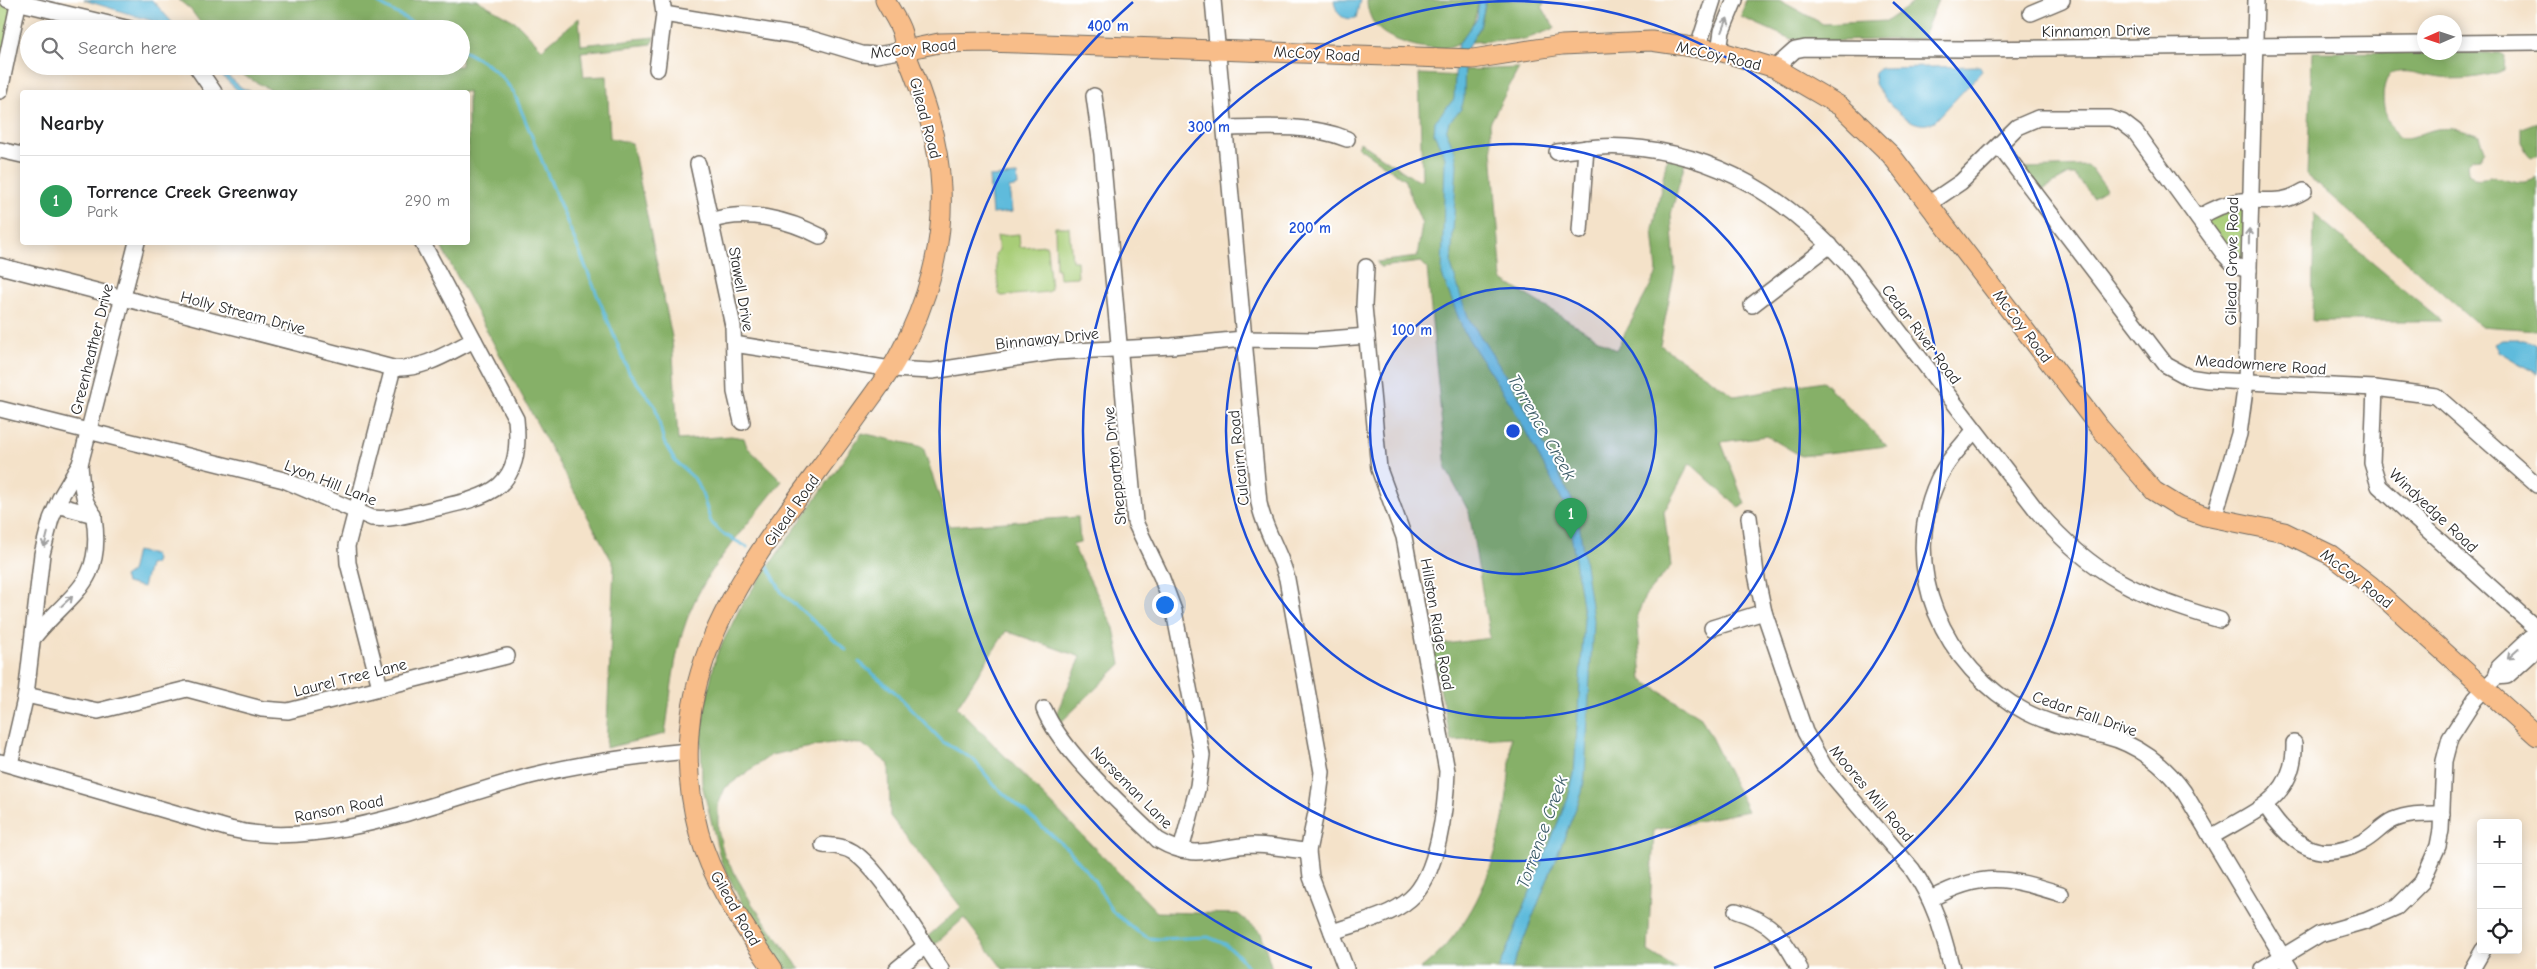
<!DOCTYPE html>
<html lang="en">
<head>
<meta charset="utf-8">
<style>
	:root { --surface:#fff; --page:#f6f6f6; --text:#202124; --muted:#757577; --line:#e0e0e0; --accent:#1f6fb2 }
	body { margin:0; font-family:"Comic Neue",sans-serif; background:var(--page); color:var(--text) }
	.controls { position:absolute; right:15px; bottom:15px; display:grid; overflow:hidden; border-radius:5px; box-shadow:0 2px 12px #0003 }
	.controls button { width:45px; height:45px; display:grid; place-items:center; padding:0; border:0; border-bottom:1px solid var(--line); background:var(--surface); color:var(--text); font:25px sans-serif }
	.compass { position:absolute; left:2417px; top:15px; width:45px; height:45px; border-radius:50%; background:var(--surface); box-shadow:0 2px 12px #0003; rotate:267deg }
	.you { position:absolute; left:1164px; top:604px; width:18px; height:18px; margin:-12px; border:4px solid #fff; border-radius:50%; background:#1a73e8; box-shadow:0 0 0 8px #1a73e833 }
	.badge { display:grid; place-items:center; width:32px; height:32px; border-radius:50%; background:var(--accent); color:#fff; font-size:16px; font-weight:700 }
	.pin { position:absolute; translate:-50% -41px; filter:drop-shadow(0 1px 2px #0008) }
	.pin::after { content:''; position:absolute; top:26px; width:18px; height:15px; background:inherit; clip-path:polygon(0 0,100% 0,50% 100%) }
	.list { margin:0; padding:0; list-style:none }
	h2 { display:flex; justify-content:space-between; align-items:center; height:65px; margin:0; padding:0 20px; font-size:21px }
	h2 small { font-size:16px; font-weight:400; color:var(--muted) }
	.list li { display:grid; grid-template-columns:32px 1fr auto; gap:15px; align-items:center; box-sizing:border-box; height:90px; padding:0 20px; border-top:1px solid var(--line) }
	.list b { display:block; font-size:19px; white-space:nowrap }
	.list p { margin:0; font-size:16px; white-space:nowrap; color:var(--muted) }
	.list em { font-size:16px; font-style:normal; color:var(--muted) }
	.icon { flex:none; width:28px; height:28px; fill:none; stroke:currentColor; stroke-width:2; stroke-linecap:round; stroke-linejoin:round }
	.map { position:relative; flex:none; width:2537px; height:969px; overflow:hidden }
	.search { position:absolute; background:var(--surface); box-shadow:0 2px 12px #0003; left:20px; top:20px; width:450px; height:55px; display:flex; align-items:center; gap:12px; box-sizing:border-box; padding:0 18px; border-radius:28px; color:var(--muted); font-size:19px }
	.panel { position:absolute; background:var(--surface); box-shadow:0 2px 12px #0003; left:20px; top:90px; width:450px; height:155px; border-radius:5px }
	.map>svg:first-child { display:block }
	.green { fill:#a8cd77; stroke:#6a7c51 }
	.forest { fill:#86b068; stroke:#586e4a }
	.water { fill:#5ebbdc; stroke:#447384 }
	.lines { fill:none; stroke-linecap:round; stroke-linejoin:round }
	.stream { stroke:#5ebbdc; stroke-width:3 }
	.minor-casing { stroke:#716b62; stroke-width:18 }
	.major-casing { stroke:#716b62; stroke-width:21 }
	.minor { stroke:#fff; stroke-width:15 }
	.major { stroke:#f8bd89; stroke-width:19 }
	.oneway { stroke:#a0a0a0 }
	.ring { fill:none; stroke:#1d4ed8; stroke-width:2.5 }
	.labels { text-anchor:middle; stroke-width:4; stroke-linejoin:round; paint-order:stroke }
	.street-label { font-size:16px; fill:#2b2b2b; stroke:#fff }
	.water-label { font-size:18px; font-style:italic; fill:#3d5d69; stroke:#fff }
	.centre { fill:#1d4ed8; stroke:#fff; stroke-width:2.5 }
	.ring-label { font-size:15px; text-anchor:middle; font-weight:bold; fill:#1d4ed8; stroke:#fff; stroke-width:4; stroke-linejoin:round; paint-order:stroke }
</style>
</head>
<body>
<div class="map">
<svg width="2537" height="969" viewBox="0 0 2537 969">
	<rect width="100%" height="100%" fill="#fff"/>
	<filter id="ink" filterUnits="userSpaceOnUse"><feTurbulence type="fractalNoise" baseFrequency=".02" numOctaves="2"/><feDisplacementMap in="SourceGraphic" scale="10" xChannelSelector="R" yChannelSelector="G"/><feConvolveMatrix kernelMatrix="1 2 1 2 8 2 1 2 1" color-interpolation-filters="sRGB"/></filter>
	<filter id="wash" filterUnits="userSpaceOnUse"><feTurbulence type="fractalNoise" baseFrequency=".0096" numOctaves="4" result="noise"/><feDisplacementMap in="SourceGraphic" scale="20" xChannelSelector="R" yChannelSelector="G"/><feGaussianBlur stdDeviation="1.12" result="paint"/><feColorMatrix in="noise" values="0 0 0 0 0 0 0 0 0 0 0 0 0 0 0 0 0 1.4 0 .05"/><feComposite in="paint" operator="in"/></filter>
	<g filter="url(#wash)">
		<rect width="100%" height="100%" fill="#f4e2c9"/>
		<g class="green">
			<path d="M 0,0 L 19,0 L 0,72 Z"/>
			<path d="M 2250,201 L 2249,270 L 2198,218 Z"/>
			<path d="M 1055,227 L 1069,227 L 1072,261 L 1077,261 L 1078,277 L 1059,278 L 1058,269 L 1056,269 Z"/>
			<path d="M 1019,234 L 1020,247 L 1046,245 L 1047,248 L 1051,289 L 1048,292 L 1002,296 L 999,294 L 995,254 L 999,250 L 997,236 Z"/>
		</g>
		<g class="forest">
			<path d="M 179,0 L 477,0 L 516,22 L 542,49 L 579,18 L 581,45 L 654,37 L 652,44 L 581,52 L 584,77 L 607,76 L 610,138 L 632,143 L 672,337 L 678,440 L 731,436 L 744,438 L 747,447 L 782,481 C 749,524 704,569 686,622 C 673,657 671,697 665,734 L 606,748 L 614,565 L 439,243 L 468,242 L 468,92 L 275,92 L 235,71 L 232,66 L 461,66 L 461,29 L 205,29 L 191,10 Z"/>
			<path d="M 1367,0 L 1479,0 C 1476,16 1472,33 1458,44 C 1441,56 1395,43 1381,31 C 1372,24 1367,11 1367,0 Z"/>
			<path d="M 1486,0 L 1545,0 L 1542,7 L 1555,28 L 1526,39 L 1471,42 L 1480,27 Z"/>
			<path d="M 1746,0 L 1779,0 L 1823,24 L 1887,21 L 1912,4 L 1914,0 L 1938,0 L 1922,39 L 1832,41 L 1791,39 L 1741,17 Z"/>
			<path d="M 2312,52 L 2501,53 L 2505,57 L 2504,70 C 2484,78 2456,81 2435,77 C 2416,75 2410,68 2390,74 C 2377,95 2384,118 2398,137 C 2411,141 2424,131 2437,129 C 2451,127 2468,131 2480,136 L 2485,150 L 2480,158 L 2473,159 L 2467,164 L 2468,172 L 2474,178 C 2480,179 2484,178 2490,177 C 2507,176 2521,189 2537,177 L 2537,330 L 2480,326 L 2307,175 Z"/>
			<path d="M 1519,68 L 1490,123 L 1502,280 L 1616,350 L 1657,273 L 1653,229 L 1667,158 L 1685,162 L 1671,214 L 1675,269 L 1660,345 L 1735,396 L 1823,381 L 1887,446 L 1801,456 L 1767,436 L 1721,442 L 1745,504 L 1738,507 L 1690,463 L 1664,512 L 1671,566 L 1645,596 L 1637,616 L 1642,680 L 1701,717 L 1748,811 L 1654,830 L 1648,951 L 1677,969 L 1420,969 C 1491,915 1509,822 1511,737 L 1451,741 L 1431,646 L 1490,638 L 1469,512 L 1446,469 L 1427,268 L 1421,262 L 1380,267 L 1377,262 L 1417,257 L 1422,224 L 1404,179 L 1358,147 L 1360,142 L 1416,180 L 1422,179 L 1419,74 L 1463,76 L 1463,70 Z"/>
			<path d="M 2537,122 L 2537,155 L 2530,158 L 2521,142 L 2521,128 Z"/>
			<path d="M 2086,166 L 2092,169 L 2106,189 L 2093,197 L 2075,175 L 2069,175 L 2042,190 L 2023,168 Z"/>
			<path d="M 2314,214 L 2442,321 L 2312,321 Z"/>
			<path d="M 862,433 L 923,447 L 949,526 L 1078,517 L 1080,542 L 1072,544 L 1114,628 L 1121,664 L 1057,726 L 1057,712 L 1081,657 L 1006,631 L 957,707 L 1157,912 L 1238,914 L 1261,932 L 1272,969 L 1003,969 L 964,918 L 932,947 L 926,938 L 961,907 L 890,816 L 889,764 L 862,744 L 831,743 L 771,755 L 725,788 L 718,805 L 718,830 L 724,855 L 752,904 L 800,969 L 784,969 L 749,918 L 721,861 L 702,784 L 701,741 L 704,709 L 716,656 L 742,604 Z"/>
		</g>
		<g class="water">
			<path d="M 84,0 L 152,0 L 178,29 L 170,29 L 159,23 Z"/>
			<path d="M 1334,0 L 1360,0 L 1356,18 C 1342,21 1336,14 1334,0 Z"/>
			<path d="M 1479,0 L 1486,0 L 1480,27 L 1465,52 L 1464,99 L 1461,109 L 1449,122 L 1446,131 L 1455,151 L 1457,164 L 1451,265 L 1463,303 L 1469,319 L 1520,398 L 1577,510 L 1593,620 L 1585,775 L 1582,793 L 1512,969 L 1499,969 L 1568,797 L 1574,774 L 1584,619 L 1569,520 L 1565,505 L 1512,406 L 1464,332 L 1442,275 L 1445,157 L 1434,134 L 1435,121 L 1454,99 L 1456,53 L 1459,43 L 1477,18 Z"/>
			<path d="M 212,66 L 216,66 L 242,88 L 252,92 L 242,92 L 237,90 Z"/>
			<path d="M 1980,66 L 1982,71 L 1936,120 C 1914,137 1884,100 1874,82 L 1875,72 L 1881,68 Z"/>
			<path d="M 1017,175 L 1018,186 L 1009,188 L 1012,212 L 992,214 L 989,177 Z"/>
			<path d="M 2502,340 L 2524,340 L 2537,344 L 2537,374 L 2498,351 L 2494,344 Z"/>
			<path d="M 136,551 L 154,555 L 156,560 L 154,564 L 149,565 L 143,587 L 126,583 L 124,577 L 131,572 Z"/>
		</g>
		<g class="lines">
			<g class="stream">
				<path d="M 373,0 L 424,29"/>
				<path d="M 461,50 C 482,59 501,73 514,93 L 629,372 L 655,406 L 664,442 L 675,461 L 694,478 L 701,490 L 711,522 L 722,533 L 747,547"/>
				<path d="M 767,565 L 782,593 L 846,650"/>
				<path d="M 859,662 L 896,693 L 943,742 L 973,759 L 995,786 L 1069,850 L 1094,880 L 1113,912 L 1138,932 L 1149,938 L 1159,939 L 1208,937 L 1225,944 L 1240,957 L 1249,969"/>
			</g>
		</g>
	</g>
	<g filter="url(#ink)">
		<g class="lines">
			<g class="minor-casing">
				<g id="minor">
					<path d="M 8,0 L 130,29"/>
					<path d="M 1213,0 L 1259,503 C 1264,530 1281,553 1287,579 L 1322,772 L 1318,803 L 1308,851 L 1311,877 L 1346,969"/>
					<path d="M 2031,13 L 2062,0"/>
					<path d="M 664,14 L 805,37 L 862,54 L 876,55 L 905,50"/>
					<path d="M 2454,43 L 2537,42"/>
					<path d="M 1698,47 L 1713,0"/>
					<path d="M 1719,51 L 1722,31 L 1735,0"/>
					<path d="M 196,66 L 214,92"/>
					<path d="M 1775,68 L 1795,50 L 1805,48 L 1965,49 L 2424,44"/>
					<path d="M 657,69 L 664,14 L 662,0"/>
					<path d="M 0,91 L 19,0"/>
					<path d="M 1094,96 L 1102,154 L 1135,522 L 1161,576 L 1174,611 L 1202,755 L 1198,786 L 1181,850"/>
					<path d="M 1226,128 C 1265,127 1310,124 1347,139"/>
					<path d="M 1999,146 L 2166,365 L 2188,377 L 2208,380 L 2375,388 L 2436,396 L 2537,485"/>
					<path d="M 0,150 L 22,155"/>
					<path d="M 1557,152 C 1580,149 1603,145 1626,147 C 1718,153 1789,199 1849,266 L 2038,512 C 2094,577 2140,596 2220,620"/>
					<path d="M 698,164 L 733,326 L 735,392 L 742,422"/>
					<path d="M 1930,203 L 1961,182 L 2017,127 L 2038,118 L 2110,118 L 2122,122 L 2135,132 L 2223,253 L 2235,266 L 2249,270"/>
					<path d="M 2198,218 C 2211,210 2225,203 2241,201 C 2268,198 2279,206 2304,191"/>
					<path d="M 711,221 C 745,208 789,220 820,236"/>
					<path d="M 1580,231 L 1586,148"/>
					<path d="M 0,266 L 393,368 C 423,370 448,353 474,340"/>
					<path d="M 1752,305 L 1830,245"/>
					<path d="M 734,344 L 891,369 L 932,371 L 1055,352 L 1172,346 L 1243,339 L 1316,340 L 1367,336"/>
					<path d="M 2375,388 L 2372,463 L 2379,486 L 2537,629"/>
					<path d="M 0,409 L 284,480 L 372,518 C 393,520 412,514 433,509 C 492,496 523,489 516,419 L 422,242"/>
					<path d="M 1974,431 C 1961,446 1947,461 1938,480 C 1898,567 1943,668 2026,712 C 2051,725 2077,729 2105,736 C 2137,744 2165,765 2184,792 L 2290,969"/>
					<path d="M 57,505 L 94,515"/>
					<path d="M 1749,517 L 1756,574 L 1764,612 L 1805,732 L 1824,766 L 1912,869 C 1935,902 1942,931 1952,969"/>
					<path d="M 2214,518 L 2239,434 L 2246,382 L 2256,0"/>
					<path d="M 1712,628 L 1764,612"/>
					<path d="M 34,637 C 71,592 104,584 94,518 C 93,512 88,507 86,502 C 81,490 81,476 80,464"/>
					<path d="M 2496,677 L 2507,676 L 2537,649"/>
					<path d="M 380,687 L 348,563 L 347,546 L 393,368"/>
					<path d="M 26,695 L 98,711 L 187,689 L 262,709 L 288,711 L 507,656"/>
					<path d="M 1044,709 C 1061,751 1124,807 1158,840 C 1197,863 1214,846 1253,845 C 1271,845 1290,850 1308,851"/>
					<path d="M 0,762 L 230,829 C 323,852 440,800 530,776 C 582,763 634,756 688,751"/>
					<path d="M 10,764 L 26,695 L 42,554 L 51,519 L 60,498 L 80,464 L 84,449 L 137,242"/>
					<path d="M 2265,805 C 2289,842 2317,866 2362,842 C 2373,837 2382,825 2393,820 C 2409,813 2425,814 2442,814"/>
					<path d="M 2211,837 C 2252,812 2296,799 2294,743"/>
					<path d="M 823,845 C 833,846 844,846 853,852 C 882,871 919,938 941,969"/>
					<path d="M 1931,899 C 1983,871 2007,877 2061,894"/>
					<path d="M 1736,911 C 1772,922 1783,936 1800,969"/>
					<path d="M 1332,932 C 1358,923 1389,917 1410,899 C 1438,876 1446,806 1447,771 L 1404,537 L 1379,469 L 1364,306 L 1366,267"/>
					<path d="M 897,969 L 925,946"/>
					<path d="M 2262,969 L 2320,934 L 2365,921 L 2397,907 L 2422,882 L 2438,846 L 2441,830 L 2444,761 L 2450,738 L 2475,699 L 2496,677 L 2499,667 L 2530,638 L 2537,635"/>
					<path d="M 2472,969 L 2483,950"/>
				</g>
			</g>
			<g class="major-casing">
				<g id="major">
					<path d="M 905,50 L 939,43 L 986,42 L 1473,59 L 1562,45 L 1651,41 L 1719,51 L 1775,68 L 1840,106 L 1891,155 L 2099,427 L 2154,491 L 2180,507 L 2205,516 L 2284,532 L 2331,555 L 2370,585 L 2537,736"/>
					<path d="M 773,969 C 744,926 713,884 699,833 C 653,662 763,549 855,420 C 870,398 888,377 900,353 C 927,304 944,244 941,188 C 939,141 924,98 906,54 C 904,47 904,40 902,33 C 899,22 890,10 885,0"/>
				</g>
			</g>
			<use href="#minor" class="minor"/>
			<use href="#major" class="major"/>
		</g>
		<defs><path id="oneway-shaft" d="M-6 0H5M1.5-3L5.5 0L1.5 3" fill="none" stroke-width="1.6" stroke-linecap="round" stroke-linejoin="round" transform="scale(1.25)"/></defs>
		<g class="oneway">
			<use href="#oneway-shaft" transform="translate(1725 25) rotate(-69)"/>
			<use href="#oneway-shaft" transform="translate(2249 236) rotate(-89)"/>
			<use href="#oneway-shaft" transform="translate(46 540) rotate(104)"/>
			<use href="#oneway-shaft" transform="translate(67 601) rotate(-42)"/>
			<use href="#oneway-shaft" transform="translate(2513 654) rotate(138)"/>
		</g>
	</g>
	<circle cx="1513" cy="431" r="143" fill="#1d4ed8" fill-opacity=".12"/>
	<g class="ring">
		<circle cx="1513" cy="431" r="143"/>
		<circle cx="1513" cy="431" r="287"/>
		<circle cx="1513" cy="431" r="430"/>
		<path d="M1312 968A573 573 0 0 1 1133 2M1893 2A573 573 0 0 1 1714 968"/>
	</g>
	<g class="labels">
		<g class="street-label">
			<text transform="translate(2096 30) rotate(-1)" y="6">Kinnamon Drive</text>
			<text transform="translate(913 48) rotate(-6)" y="6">McCoy Road</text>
			<text transform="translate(1317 53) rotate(3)" y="6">McCoy Road</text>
			<text transform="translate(1719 55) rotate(13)" y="6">McCoy Road</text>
			<text transform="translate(926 118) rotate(75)" y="6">Gilead Road</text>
			<text transform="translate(2231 261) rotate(-89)" y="6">Gilead Grove Road</text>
			<text transform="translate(742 289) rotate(80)" y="6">Stawell Drive</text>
			<text transform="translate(243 312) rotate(15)" y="6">Holly Stream Drive</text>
			<text transform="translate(2023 326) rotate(53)" y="6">McCoy Road</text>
			<text transform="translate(1922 334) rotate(53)" y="6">Cedar River Road</text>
			<text transform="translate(1047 338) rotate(-6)" y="6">Binnaway Drive</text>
			<text transform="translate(91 349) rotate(-76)" y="6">Greenheather Drive</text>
			<text transform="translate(2261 364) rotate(4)" y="6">Meadowmere Road</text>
			<text transform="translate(1238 458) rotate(-96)" y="6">Culcairn Road</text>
			<text transform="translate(1114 466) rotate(-96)" y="6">Shepparton Drive</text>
			<text transform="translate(331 482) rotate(22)" y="6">Lyon Hill Lane</text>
			<text transform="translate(791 510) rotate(-55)" y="6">Gilead Road</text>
			<text transform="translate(2434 510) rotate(43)" y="6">Windyedge Road</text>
			<text transform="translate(2357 578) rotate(38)" y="6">McCoy Road</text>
			<text transform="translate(1438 624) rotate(80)" y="6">Hillston Ridge Road</text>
			<text transform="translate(350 677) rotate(-14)" y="6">Laurel Tree Lane</text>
			<text transform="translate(2085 713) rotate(19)" y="6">Cedar Fall Drive</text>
			<text transform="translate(1132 787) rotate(45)" y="6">Norseman Lane</text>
			<text transform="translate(1872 793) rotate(50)" y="6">Moores Mill Road</text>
			<text transform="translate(339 808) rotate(-11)" y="6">Ranson Road</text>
			<text transform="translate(736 908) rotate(60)" y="6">Gilead Road</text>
		</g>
		<g class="water-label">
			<text transform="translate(1542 427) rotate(60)" y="6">Torrence Creek</text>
			<text transform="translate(1542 832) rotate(-70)" y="6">Torrence Creek</text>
		</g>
	</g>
	<circle cx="1513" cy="431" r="8" class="centre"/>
	<g class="ring-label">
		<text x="1108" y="31">400 m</text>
		<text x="1209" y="132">300 m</text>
		<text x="1310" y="233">200 m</text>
		<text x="1412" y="335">100 m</text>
	</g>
</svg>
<div class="controls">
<button>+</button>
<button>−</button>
<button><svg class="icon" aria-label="locate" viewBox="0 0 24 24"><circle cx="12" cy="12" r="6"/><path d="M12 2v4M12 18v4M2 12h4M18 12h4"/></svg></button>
</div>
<svg class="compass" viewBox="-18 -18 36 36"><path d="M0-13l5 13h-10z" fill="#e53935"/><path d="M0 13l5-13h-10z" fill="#757577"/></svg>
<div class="you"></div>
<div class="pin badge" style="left:1571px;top:539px;background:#2e9e5b">1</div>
<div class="search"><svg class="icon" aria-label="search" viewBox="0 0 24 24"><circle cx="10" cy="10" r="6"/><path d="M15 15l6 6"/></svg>Search here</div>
<section class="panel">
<h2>Nearby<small></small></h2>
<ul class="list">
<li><span class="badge" style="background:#2e9e5b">1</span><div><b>Torrence Creek Greenway</b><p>Park</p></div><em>290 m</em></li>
</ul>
</section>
</div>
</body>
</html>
